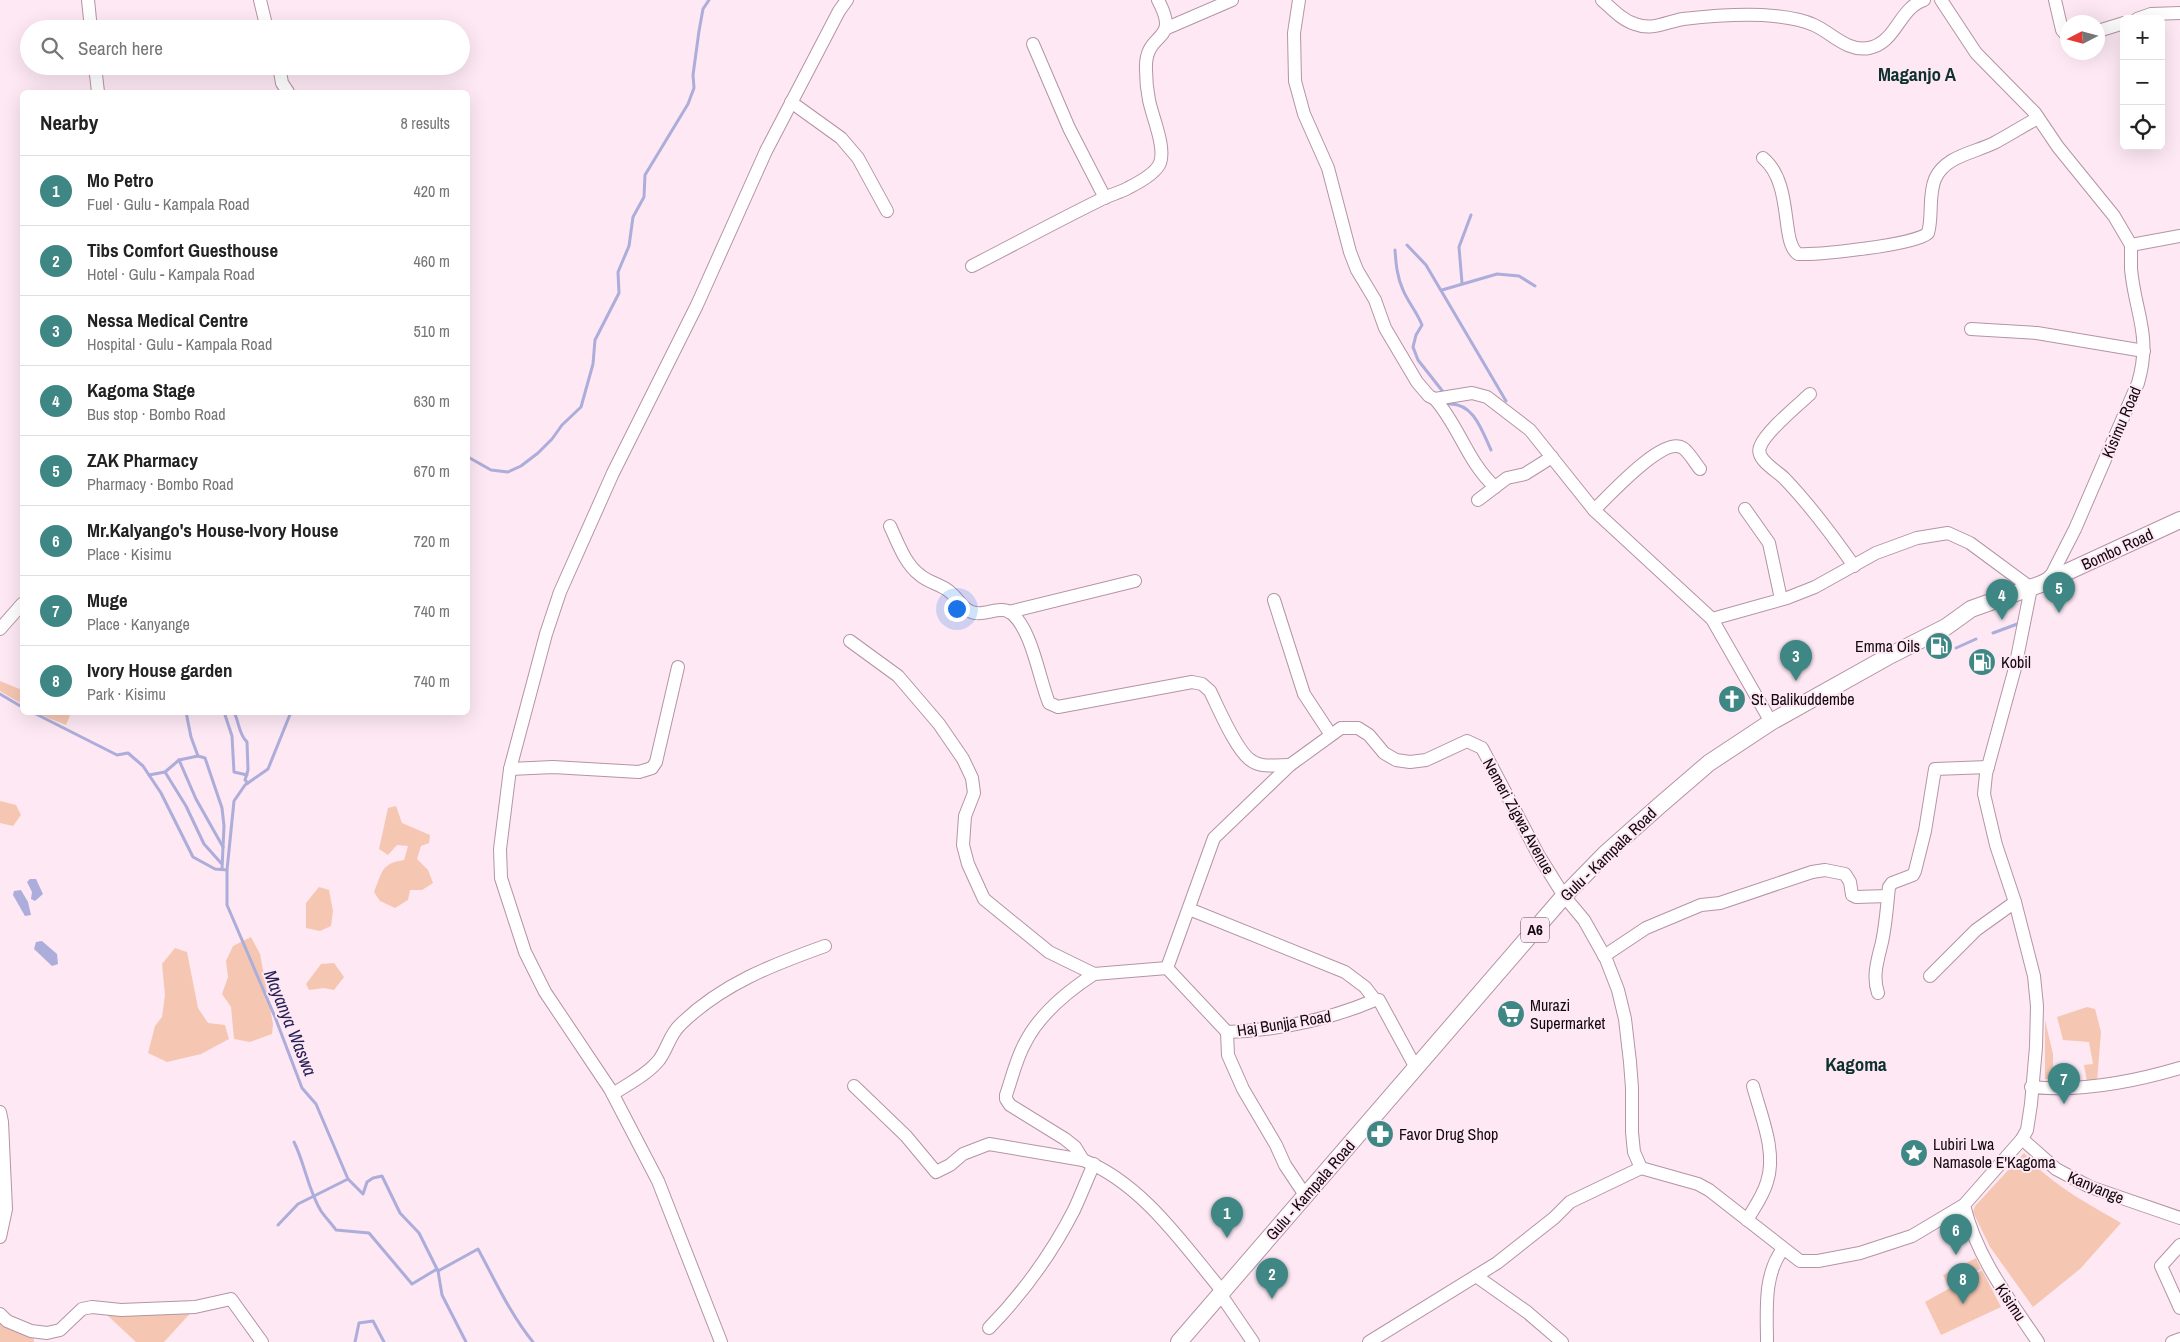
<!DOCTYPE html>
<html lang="en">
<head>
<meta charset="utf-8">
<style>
	:root { --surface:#fff; --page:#f6f6f6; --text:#222; --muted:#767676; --line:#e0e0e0; --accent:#3f8784 }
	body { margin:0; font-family:"Archivo Narrow",sans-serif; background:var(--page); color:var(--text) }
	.controls { position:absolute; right:15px; top:15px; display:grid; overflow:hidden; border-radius:8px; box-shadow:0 5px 20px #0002 }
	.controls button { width:45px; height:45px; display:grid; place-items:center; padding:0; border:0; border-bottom:1px solid var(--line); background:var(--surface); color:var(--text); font:25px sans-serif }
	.compass { position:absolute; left:2060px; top:15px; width:45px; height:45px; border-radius:50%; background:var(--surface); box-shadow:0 5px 20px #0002; rotate:264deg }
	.you { position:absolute; left:956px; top:608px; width:18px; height:18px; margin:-12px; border:4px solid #fff; border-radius:50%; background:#1a73e8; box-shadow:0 0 0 8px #1a73e833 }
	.badge { display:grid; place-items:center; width:32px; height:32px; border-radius:50%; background:var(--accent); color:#fff; font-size:16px; font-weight:700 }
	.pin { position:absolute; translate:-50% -41px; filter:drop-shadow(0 1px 2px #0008) }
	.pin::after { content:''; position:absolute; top:26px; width:18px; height:15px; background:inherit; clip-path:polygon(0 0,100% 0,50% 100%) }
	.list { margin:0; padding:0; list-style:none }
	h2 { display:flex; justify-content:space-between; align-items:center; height:65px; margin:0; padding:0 20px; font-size:21px }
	h2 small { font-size:16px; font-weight:400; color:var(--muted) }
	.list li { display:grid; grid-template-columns:32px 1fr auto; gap:15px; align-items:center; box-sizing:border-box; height:70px; padding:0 20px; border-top:1px solid var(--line) }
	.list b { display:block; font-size:19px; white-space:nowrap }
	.list p { margin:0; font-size:16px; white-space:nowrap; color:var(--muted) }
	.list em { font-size:16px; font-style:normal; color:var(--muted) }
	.icon { flex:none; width:28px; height:28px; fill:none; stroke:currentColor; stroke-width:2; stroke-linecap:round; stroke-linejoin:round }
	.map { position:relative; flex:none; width:2180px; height:1342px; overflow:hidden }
	.search { position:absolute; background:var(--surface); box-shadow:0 5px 20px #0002; left:20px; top:20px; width:450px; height:55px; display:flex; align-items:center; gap:12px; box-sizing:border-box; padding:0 18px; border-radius:28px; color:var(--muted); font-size:19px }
	.panel { position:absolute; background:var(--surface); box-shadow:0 5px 20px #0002; left:20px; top:90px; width:450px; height:625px; border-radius:8px }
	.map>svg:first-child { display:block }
	.green { fill:#f5c7b2 }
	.water { fill:#acadda }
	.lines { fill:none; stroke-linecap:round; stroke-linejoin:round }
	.stream { stroke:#acadda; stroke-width:3 }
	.minor-casing { stroke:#b494a5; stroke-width:14 }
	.major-casing { stroke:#b494a5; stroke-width:18 }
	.minor { stroke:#fff; stroke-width:12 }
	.major { stroke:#fff; stroke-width:16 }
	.labels { text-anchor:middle; stroke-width:4; stroke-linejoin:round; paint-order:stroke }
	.shield { fill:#fde8f3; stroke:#584b52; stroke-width:1 }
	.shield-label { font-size:15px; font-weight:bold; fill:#12080d }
	.street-label { font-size:16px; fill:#12080d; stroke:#fde8f3 }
	.poi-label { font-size:16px; fill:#12080d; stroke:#fde8f3; text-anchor:start }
	.water-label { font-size:18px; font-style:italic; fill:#282259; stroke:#fde8f3 }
	.quarter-label { font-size:19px; font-weight:bold; fill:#0e3130; stroke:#fde8f3 }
</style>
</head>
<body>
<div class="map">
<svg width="2180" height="1342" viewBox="0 0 2180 1342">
	<rect width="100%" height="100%" fill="#fde8f3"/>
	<g class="green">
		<path d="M 0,681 L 22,690 L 22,704 L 0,691 Z"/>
		<path d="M 36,713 L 71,712 L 71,713 L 66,725 Z"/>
		<path d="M 0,801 L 16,805 L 21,815 L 13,826 L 0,823 Z"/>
		<path d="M 396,806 L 402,823 L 430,835 L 429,843 L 421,846 L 417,859 L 428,870 L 433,883 L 422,890 L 410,890 L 408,900 L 395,908 L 380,901 L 374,892 C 382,873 381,863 404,860 L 408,846 L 397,845 L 388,855 L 379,849 L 388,808 Z"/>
		<path d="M 319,887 L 329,890 L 333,911 L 331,926 L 320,931 L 306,928 L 306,903 Z"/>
		<path d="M 251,937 L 260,954 L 273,1024 L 272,1034 L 250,1042 L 234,1039 L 231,1007 L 222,994 L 228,977 L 226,961 L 233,946 Z"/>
		<path d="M 175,948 L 187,952 L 198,1008 L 208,1023 L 225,1025 L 229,1039 L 201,1054 L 167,1062 L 148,1053 L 155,1026 L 162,1017 L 165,995 L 162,964 Z"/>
		<path d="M 334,963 L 344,977 L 334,990 L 324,988 L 309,990 L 306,984 L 321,964 Z"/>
		<path d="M 2087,1007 L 2095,1009 L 2101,1032 L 2097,1082 L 2087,1082 L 2084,1065 L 2093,1064 L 2089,1042 L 2063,1040 L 2057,1017 Z"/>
		<path d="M 2045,1020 L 2053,1054 L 2053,1079 L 2045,1079 Z"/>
		<path d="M 2024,1153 C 2049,1184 2087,1203 2121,1223 L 2080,1269 L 2033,1307 L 1990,1247 L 1973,1212 L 1975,1206 Z"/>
		<path d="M 1976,1258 L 1981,1269 L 1948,1286 L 1943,1275 Z"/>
		<path d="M 1982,1270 L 2001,1307 L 1941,1335 L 1925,1302 Z"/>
		<path d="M 196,1307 L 164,1342 L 136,1342 L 106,1314 Z"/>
		<path d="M 0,1316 L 33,1334 L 34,1342 L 0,1342 Z"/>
	</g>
	<g class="water">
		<path d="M 30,879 L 36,879 L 43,894 L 35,901 L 31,899 L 32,892 L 27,882 Z"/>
		<path d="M 21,890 L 28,902 L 31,915 L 25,916 L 13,895 L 14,891 Z"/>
		<path d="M 42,941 L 57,954 L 58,964 L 52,966 L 34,949 L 36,942 Z"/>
	</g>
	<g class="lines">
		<g class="stream">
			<path d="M 1407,245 L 1426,265 L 1506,401"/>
			<path d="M 1395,250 C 1396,264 1397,277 1403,290 C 1408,302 1417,312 1422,325 L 1416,335 L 1413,347 L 1418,360 L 1444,393"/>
			<path d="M 1462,283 L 1459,247 L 1471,215"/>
			<path d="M 1442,290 L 1497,274 L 1519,276 L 1535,286"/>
			<path d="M 1449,404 C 1474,403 1482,431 1491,450"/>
			<path d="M 468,457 L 491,470 L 508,472 L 521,466 L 538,453 L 552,439 L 562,425 L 581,407 L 593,364 L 595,340 L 619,293 L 618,272 L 629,246 L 633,217 L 644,197 L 645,175 L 688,104 L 694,88 L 693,75 L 699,31 L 703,9 L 709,0"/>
			<path d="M 1993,633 L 2020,623"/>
			<path d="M 1956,648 L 1976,639"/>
			<path d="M 0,694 L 22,707"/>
			<path d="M 32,712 L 117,755 L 128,753 L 143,766 L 161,793 L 193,857 L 215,869 L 227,870"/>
			<path d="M 186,712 L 191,737 L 198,756 L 205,758 L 222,808 L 224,826 L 222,869"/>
			<path d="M 224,712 L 232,736 L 234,772 L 247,775"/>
			<path d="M 234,712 C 239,722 239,735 247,742 L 248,770 L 245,780 L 248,783"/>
			<path d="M 291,712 L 268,769 L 245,785 L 234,801 L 227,870 L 227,905 L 275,1017 L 302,1088 L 316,1104 L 348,1179 L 363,1194 L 367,1182 L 373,1178 L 382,1176 L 400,1213 L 419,1233 L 438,1271 L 442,1295 L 466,1342"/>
			<path d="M 179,760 L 196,799 L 223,847"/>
			<path d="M 165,772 L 186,806 L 204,844 L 221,863"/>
			<path d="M 149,775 L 165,772 L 179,760 L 198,756"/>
			<path d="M 294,1142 C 305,1164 308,1190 321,1211 C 325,1217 331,1223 336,1230 L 369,1233 L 412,1284 L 437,1269"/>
			<path d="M 278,1225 L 298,1204 L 348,1179"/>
			<path d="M 438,1271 L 478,1249 C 495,1280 510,1314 533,1342"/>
			<path d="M 355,1342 L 359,1323 L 373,1321 L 384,1342"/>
		</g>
		<g class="minor-casing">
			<g id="minor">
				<path d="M 88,0 L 91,29"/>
				<path d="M 260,0 L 267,29"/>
				<path d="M 1299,0 L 1294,33 L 1295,81 L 1304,114 L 1328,168 L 1350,252 L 1357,270 L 1375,300 L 1385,328 L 1417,382 L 1429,396 L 1435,399 L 1472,393 L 1487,397 L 1530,430 L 1594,510 L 1712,619 L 1771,722"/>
				<path d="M 1602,0 C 1612,9 1622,20 1635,24 C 1652,31 1666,22 1683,19 C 1709,16 1736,14 1762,15 C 1779,16 1799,18 1814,25 C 1832,33 1847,52 1869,48 C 1896,43 1899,8 1924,0"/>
				<path d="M 1941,0 L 1976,53 L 2035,113 L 2058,147 L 2114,216 L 2131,245 L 2180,236"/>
				<path d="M 2055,0 L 2062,30 L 2068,37"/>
				<path d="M 2137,19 L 2151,14 L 2180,13"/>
				<path d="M 1167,28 L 1232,0"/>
				<path d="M 2098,31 L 2124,23"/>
				<path d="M 1033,44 L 1069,128 L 1105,198"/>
				<path d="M 95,66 L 98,92"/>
				<path d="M 279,66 L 282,83 L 288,92"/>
				<path d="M 791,102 L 841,138 L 858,158 L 887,211"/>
				<path d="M 1763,158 C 1794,184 1780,242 1798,254 C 1818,255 1916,245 1928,233 C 1933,216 1928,196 1935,179 C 1945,156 1974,153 1994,143 C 2009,135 2023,126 2038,118"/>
				<path d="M 972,266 C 1015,244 1057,221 1100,200 C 1109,195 1119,193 1128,188 C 1138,183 1156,173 1160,163 C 1166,147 1152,116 1149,100 C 1147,90 1146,79 1146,70 C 1144,29 1182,45 1158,0"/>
				<path d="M 1971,329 L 2037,333 L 2144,351"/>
				<path d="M 1810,394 C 1798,405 1765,432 1760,447 C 1755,459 1777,471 1784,478 C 1810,505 1833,536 1854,566"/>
				<path d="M 1435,399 C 1459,426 1468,463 1495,487"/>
				<path d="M 1478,500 L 1507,478 L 1525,474 L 1552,457"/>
				<path d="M 1745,509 L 1769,543 L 1781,599"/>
				<path d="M 1594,510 C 1608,497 1663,435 1683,448 C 1689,452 1695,463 1700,469"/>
				<path d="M 890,526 C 898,543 905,564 920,575 C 929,583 941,584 950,592 C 959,599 964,612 976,613 C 986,615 1000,606 1010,612 C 1032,628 1039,679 1049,703 L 1058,707 L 1192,682 L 1202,684 L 1210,691 C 1218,707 1237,753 1252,761 C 1262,768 1278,765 1290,765"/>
				<path d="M 2045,581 L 2052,574 L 2075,529 L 2138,383 C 2152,335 2135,313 2131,269 C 2131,261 2131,253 2131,245"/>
				<path d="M 1274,600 L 1304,694 L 1331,735"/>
				<path d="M 1009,612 L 1135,581"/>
				<path d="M 0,629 L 22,604"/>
				<path d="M 850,641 L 898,676 L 939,724 L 963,759 L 972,778 L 974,793 L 965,816 L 963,845 L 968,864 L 984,899 L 1049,952 L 1094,974 L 1167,968"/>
				<path d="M 510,769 L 553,767 L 639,772 L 652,768 L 656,762 L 678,667"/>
				<path d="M 1189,909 L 1345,972 L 1365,987 L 1375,1000"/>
				<path d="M 1604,956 L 1646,928 L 1701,905 L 1720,903 L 1812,872 L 1825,870 L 1845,874 L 1850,882 L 1852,895 L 1856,897 L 1888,896"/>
				<path d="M 1167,968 L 1214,838 L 1290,765 L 1341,728 L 1358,728 L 1369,735 L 1384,753 L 1396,760 L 1410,762 L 1426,760 L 1467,741 L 1482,748 L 1539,856 L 1564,896 L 1584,920 L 1606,959 L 1618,990 L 1625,1019 L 1630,1062 L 1632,1088 L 1632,1132 L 1634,1152 L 1641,1168 L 1698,1184 L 1709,1190 L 1800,1261 L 1818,1261 L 1860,1253 L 1912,1236 L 1964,1205 L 2022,1139 L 2027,1130 L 2031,1104 L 2036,1047 L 2037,1006 L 2034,976 L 2015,902 L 1996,845 L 1984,794 L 1986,774 L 2015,668 L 2031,588 L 1970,543 L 1948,533 L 1917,538 L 1876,553 L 1815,587 L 1787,598 L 1712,619"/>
				<path d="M 1167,968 L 1227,1032 C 1279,1030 1328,1020 1375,1000 L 1379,1000 L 1416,1068"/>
				<path d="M 1930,976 L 1976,930 L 2015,902"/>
				<path d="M 1878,993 C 1872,976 1878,959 1882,942 C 1886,924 1887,905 1889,887 L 1892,883 L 1913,875 L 1915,871 L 1925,831 L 1935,769 L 1988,767"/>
				<path d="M 1227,1032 L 1228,1055 L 1243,1089 L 1276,1145 L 1285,1165 L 1305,1195"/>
				<path d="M 854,1086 L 906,1136 L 936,1172 L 950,1165 L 963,1154 L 989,1144 L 1083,1160 C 1143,1184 1183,1244 1223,1292"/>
				<path d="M 2031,1087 C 2081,1092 2133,1082 2180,1068"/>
				<path d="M 613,1094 C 628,1084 648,1074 659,1060 C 668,1048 669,1035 681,1024 C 722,984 772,965 825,946"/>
				<path d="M 0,1112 L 2,1122 L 6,1209 L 0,1237"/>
				<path d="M 2022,1139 L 2056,1169 L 2090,1187 L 2180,1218"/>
				<path d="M 1083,1160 L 1075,1147 L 1065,1139 L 1010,1105 L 1006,1099 L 1006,1095 C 1012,1078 1016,1059 1025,1043 C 1039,1015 1068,991 1094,974"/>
				<path d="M 1964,1205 C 1976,1256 2009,1299 2038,1342"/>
				<path d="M 1747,1220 C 1754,1208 1763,1196 1767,1182 C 1777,1152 1761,1116 1753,1086"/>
				<path d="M 2180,1245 L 2161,1266 L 2180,1308"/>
				<path d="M 1476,1276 L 1527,1312 L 1562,1342"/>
				<path d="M 1221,1295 L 1253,1342"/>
				<path d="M 0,1314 L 7,1321 L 31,1331 L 47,1333 L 60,1330 L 82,1309 L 92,1307 L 121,1310 L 195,1307 L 231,1299 L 262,1342"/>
				<path d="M 989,1328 C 1023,1293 1052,1253 1074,1210 C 1081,1195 1087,1179 1094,1164"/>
				<path d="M 721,1342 L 658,1181 L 610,1089 L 545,992 L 525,952 L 501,878 L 500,849 L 510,769 L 546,634 L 560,592 L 613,473 L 697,305 L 766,151 L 839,11 L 847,0"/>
				<path d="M 1369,1342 L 1497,1263 L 1554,1218 L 1570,1202 L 1641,1168"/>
				<path d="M 1767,1342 C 1767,1311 1763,1275 1783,1249"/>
				<path d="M 2172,1342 L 2180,1339"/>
			</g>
		</g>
		<g class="major-casing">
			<path id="major" d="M 1179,1342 L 1564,896 L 1605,854 L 1659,806 L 1709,763 L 1771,722 L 1891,655 L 1946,627 L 1971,609 L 2041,584 L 2180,520"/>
		</g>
		<use href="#minor" class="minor"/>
		<use href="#major" class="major"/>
	</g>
	<defs>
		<g id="fuel-disc" transform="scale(1.4375)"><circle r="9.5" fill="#3f8784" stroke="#fde8f3"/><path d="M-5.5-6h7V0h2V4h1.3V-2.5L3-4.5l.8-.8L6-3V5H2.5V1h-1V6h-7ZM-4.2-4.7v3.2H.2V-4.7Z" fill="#fff"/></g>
		<g id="church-disc" transform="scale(1.4375)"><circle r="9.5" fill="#3f8784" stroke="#fde8f3"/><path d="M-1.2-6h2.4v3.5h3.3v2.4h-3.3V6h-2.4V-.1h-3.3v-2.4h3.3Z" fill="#fff"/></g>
		<g id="supermarket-disc" transform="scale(1.4375)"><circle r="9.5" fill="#3f8784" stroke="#fde8f3"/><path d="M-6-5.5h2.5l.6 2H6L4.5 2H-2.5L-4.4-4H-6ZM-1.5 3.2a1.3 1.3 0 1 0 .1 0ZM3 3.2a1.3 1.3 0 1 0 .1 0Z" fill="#fff"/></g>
		<g id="pharmacy-disc" transform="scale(1.4375)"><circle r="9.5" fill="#3f8784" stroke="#fde8f3"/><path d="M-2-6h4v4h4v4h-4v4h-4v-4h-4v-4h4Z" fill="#fff"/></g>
		<g id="sight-disc" transform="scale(1.4375)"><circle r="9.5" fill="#3f8784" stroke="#fde8f3"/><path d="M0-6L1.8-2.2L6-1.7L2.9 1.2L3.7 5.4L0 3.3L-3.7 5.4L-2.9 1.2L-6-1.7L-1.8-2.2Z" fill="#fff"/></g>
	</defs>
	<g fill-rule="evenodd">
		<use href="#fuel-disc" x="1939" y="646"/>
		<use href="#fuel-disc" x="1982" y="662"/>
		<use href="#church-disc" x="1732" y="699"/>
		<use href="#supermarket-disc" x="1511" y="1014"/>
		<use href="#pharmacy-disc" x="1380" y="1134"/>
		<use href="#sight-disc" x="1914" y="1153"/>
	</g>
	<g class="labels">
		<rect class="shield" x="1521" y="917.5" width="28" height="25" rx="4"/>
		<g class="shield-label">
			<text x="1535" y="935">A6</text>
		</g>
		<g class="street-label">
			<text transform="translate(2121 422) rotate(-67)" y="6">Kisimu Road</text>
			<text transform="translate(2117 549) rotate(-25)" y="6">Bombo Road</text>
			<text transform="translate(1519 816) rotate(61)" y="6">Nemeri Zigwa Avenue</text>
			<text transform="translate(1608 854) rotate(-44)" y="6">Gulu - Kampala Road</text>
			<text transform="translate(1284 1023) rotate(-9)" y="6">Haj Bunjja Road</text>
			<text transform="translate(2096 1187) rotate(23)" y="6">Kanyange</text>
			<text transform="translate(1310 1190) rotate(-49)" y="6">Gulu - Kampala Road</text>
			<text transform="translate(2011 1302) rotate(56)" y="6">Kisimu</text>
		</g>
		<g class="poi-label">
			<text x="1920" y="652" text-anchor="end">Emma Oils</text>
			<text x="2001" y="668">Kobil</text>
			<text x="1751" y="705">St. Balikuddembe</text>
			<text x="1530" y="1011">Murazi<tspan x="1530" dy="18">Supermarket</tspan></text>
			<text x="1399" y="1140">Favor Drug Shop</text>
			<text x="1933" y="1150">Lubiri Lwa<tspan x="1933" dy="18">Namasole E'Kagoma</tspan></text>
		</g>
		<g class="water-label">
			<text transform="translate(290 1023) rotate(68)" y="6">Mayanya Waswa</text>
		</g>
		<g class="quarter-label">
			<text x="1917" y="81">Maganjo A</text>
			<text x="1856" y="1071">Kagoma</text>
		</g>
	</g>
</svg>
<div class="controls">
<button>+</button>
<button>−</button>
<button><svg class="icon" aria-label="locate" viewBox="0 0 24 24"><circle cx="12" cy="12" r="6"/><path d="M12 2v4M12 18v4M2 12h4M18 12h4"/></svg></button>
</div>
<svg class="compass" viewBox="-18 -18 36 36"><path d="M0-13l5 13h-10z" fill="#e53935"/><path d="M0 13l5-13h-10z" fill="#767676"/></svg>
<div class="you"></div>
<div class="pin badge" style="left:1227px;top:1238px">1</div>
<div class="pin badge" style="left:1272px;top:1299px">2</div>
<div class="pin badge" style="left:1796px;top:681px">3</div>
<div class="pin badge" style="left:2002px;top:620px">4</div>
<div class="pin badge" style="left:2059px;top:613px">5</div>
<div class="pin badge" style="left:1956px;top:1255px">6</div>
<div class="pin badge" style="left:2064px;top:1104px">7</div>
<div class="pin badge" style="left:1963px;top:1304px">8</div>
<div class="search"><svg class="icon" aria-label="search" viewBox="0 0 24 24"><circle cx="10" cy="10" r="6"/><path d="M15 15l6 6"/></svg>Search here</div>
<section class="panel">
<h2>Nearby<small>8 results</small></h2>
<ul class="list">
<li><span class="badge">1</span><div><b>Mo Petro</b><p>Fuel · Gulu - Kampala Road</p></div><em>420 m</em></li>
<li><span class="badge">2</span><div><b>Tibs Comfort Guesthouse</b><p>Hotel · Gulu - Kampala Road</p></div><em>460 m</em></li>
<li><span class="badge">3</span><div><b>Nessa Medical Centre</b><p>Hospital · Gulu - Kampala Road</p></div><em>510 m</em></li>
<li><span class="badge">4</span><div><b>Kagoma Stage</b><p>Bus stop · Bombo Road</p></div><em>630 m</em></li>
<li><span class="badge">5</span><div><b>ZAK Pharmacy</b><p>Pharmacy · Bombo Road</p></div><em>670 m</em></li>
<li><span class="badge">6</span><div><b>Mr.Kalyango's House-Ivory House</b><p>Place · Kisimu</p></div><em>720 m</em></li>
<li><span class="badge">7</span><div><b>Muge</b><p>Place · Kanyange</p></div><em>740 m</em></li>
<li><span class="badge">8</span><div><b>Ivory House garden</b><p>Park · Kisimu</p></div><em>740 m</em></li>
</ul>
</section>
</div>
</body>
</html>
